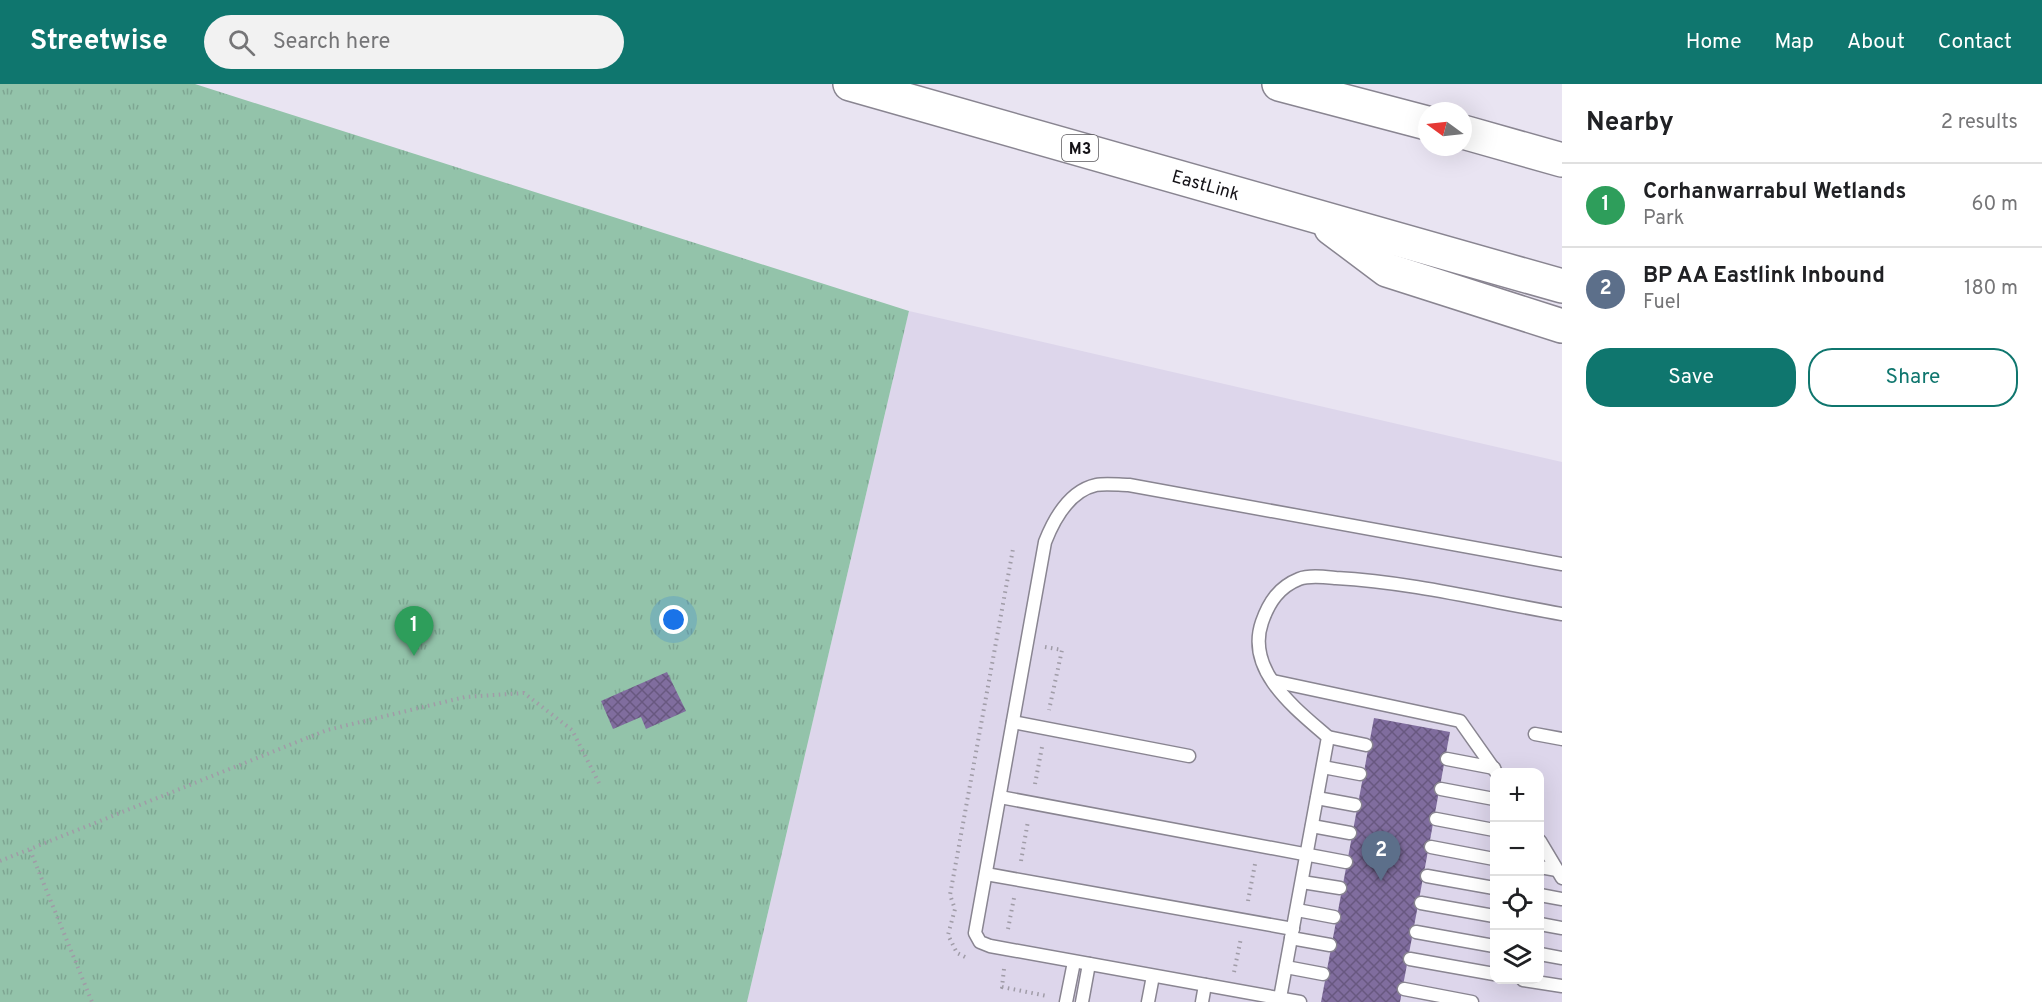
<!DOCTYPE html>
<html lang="en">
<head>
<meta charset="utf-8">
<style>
	:root { --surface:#fff; --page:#f2f2f2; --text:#202124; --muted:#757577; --line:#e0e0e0; --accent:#0f766e }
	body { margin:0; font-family:Overpass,sans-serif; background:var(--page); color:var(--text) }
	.controls { position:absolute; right:18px; bottom:18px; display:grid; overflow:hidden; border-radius:12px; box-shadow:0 6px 24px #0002 }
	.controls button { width:54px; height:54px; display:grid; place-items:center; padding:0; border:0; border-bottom:2px solid var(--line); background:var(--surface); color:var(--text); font:30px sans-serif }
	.compass { position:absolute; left:1418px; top:18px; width:54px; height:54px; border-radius:50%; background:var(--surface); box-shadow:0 6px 24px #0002; rotate:285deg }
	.you { position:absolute; left:674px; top:536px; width:21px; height:21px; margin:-15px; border:4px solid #fff; border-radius:50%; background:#1a73e8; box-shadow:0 0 0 9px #1a73e833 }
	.badge { display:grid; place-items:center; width:39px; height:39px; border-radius:50%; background:var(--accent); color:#fff; font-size:20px; font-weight:700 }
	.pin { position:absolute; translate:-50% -50px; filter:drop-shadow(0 2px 3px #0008) }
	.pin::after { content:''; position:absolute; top:32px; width:21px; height:18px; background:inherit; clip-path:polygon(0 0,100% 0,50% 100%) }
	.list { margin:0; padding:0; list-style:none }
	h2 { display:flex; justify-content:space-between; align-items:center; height:78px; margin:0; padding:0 24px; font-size:26px }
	h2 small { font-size:20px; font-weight:400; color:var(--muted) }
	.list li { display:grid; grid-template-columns:39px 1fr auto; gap:18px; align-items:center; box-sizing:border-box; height:84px; padding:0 24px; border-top:2px solid var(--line) }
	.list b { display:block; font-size:22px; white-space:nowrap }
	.list p { margin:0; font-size:20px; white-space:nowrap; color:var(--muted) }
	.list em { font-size:20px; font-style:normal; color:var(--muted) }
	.actions { display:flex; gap:12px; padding:18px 24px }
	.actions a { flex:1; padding:14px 0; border:2px solid var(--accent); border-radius:24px; text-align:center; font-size:21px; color:var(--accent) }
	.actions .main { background:var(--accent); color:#fff }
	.icon { flex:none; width:33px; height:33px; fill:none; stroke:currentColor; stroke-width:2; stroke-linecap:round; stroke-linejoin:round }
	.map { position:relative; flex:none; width:1562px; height:918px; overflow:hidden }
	header { display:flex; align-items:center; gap:36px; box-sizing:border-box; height:84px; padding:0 30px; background:var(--accent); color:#fff }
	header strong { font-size:28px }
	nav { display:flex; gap:33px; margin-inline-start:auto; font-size:21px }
	.search { width:420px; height:54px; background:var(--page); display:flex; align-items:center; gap:15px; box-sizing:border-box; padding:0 21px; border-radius:33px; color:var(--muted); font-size:22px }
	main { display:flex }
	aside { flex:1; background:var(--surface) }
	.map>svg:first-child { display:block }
	.built { fill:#ddd6eb; fill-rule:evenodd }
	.grass { fill:url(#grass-tufts) }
	.building { fill:url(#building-cross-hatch) }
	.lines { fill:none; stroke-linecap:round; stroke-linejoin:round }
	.lane-casing { stroke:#898591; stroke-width:15 }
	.highway-casing { stroke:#898591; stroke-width:36 }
	.path { stroke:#a09ca7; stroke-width:4; stroke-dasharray:1.5 4.5; stroke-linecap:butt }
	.lane { stroke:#fff; stroke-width:12 }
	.highway { stroke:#fff; stroke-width:33 }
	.labels { text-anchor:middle; stroke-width:4.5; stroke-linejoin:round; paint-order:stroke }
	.shield { fill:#fff; stroke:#5a585c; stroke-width:1.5 }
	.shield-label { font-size:16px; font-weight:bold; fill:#131116 }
	.street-label { font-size:18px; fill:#131116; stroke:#fff }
</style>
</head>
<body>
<header>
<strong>Streetwise</strong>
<div class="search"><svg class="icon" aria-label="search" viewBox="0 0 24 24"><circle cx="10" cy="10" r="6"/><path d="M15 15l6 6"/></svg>Search here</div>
<nav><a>Home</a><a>Map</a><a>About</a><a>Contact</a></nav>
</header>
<main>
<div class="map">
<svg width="1562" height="918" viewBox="0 0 1562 918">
	<defs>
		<pattern id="grass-tufts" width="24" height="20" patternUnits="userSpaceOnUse" patternTransform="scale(1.5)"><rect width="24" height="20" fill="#93c3aa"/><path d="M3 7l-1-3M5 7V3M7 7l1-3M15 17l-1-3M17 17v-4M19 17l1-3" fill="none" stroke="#7ea692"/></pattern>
		<pattern id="building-cross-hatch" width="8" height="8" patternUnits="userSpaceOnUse" patternTransform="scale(1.5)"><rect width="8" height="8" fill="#806d9e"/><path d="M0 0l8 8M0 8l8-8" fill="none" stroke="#685880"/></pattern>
	</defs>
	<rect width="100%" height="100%" fill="#e9e4f2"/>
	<path class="built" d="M 909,227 L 1562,378 L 1562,918 L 747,918 ZM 1494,688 L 1540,688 L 1540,896 L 1494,896 Z"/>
	<path class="grass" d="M 0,0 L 195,0 L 909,227 L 747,918 L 0,918 Z"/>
	<g class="building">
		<path d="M 667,588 L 686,627 L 646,645 L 641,633 L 613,645 L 601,617 Z"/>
		<path d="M 1374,634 L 1450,648 L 1400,918 L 1321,918 Z"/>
	</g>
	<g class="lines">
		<g class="lane-casing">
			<g id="lane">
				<path d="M 1273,597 L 1460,637 L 1496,688"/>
				<path d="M 1013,638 L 1189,672"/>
				<path d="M 1535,650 L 1562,655"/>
				<path d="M 1328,653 L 1366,661"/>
				<path d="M 1447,675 L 1494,684"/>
				<path d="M 1323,683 L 1360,690"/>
				<path d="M 1441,705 L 1494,715"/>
				<path d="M 1000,713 L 1346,778"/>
				<path d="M 1317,714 L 1355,721"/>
				<path d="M 1436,735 L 1494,746"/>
				<path d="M 1312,742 L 1350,749"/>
				<path d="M 1540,757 L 1562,794"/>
				<path d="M 1431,763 L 1494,775"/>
				<path d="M 1540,783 L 1557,786"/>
				<path d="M 986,790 L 1293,845"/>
				<path d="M 1427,792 L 1494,804"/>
				<path d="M 1302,798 L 1340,804"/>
				<path d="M 1540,811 L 1562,815"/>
				<path d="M 1421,819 L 1494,832"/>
				<path d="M 1297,826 L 1334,833"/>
				<path d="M 1540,840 L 1562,844"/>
				<path d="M 1416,848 L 1494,862"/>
				<path d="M 1291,854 L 1330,861"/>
				<path d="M 1540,870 L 1562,874"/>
				<path d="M 1410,875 L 1494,890"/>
				<path d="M 1286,883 L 1323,890"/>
				<path d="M 1523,896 L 1562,902"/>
				<path d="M 1404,905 L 1472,918"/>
				<path d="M 1280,914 L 1328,653 C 1296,625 1245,587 1262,538 C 1269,518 1279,503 1299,495 C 1309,491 1325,493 1336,494 C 1411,498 1487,517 1562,530"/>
				<path d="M 1066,918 L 1074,878"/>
				<path d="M 1082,918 L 1089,880"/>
				<path d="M 1148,918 L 1153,892"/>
				<path d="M 1202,918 L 1205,901"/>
				<path d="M 1300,918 L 990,862 L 980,858 L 975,849 L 1045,458 C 1054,435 1069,407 1096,401 C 1106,399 1119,401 1129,401 L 1562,480"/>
			</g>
		</g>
		<g class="highway-casing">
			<g id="highway">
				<path id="s1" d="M 850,0 L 1562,202"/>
				<path d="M 1279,0 L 1427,39"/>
				<path d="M 1463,48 L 1562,76"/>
				<path d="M 1331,144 L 1387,186 L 1562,242"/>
			</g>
		</g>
		<g class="path">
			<path d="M 1045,563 L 1062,566 L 1049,626"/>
			<path d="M 1035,700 L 1042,663"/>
			<path d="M 30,766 L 92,918"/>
			<path d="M 0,777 L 327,646 L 465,613 L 524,609 L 572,646 L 601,703"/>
			<path d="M 1021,777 L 1028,737"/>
			<path d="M 1248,817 L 1255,780"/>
			<path d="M 1008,845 L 1014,814"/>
			<path d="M 965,873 L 957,869 L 948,851 L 955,825 L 950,811 L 1013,465"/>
			<path d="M 1004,885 L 1002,903 L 1047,912"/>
			<path d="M 1234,888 L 1241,854"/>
		</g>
		<use href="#lane" class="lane"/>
		<use href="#highway" class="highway"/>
	</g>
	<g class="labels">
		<rect class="shield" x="1062" y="51" width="36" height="26" rx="4.5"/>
		<g class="shield-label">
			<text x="1080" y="70">M3</text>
		</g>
		<g class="street-label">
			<text dy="6" stroke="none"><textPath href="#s1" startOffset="370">EastLink</textPath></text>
		</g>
	</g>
</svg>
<div class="controls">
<button>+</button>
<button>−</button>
<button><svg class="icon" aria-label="locate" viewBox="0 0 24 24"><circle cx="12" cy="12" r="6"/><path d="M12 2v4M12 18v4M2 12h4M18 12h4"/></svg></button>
<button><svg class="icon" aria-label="layers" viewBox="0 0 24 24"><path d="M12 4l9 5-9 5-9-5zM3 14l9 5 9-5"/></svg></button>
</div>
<svg class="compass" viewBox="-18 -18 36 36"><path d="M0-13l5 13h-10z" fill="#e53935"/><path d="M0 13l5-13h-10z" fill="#757577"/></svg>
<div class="you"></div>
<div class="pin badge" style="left:414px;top:572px;background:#2e9e5b">1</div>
<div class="pin badge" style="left:1381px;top:797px;background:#5c6f8a">2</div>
</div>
<aside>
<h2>Nearby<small>2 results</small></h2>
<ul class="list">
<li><span class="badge" style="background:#2e9e5b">1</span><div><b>Corhanwarrabul Wetlands</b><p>Park</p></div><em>60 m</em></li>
<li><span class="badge" style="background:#5c6f8a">2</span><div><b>BP AA Eastlink Inbound</b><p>Fuel</p></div><em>180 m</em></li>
</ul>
<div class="actions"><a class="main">Save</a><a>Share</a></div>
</aside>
</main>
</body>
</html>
